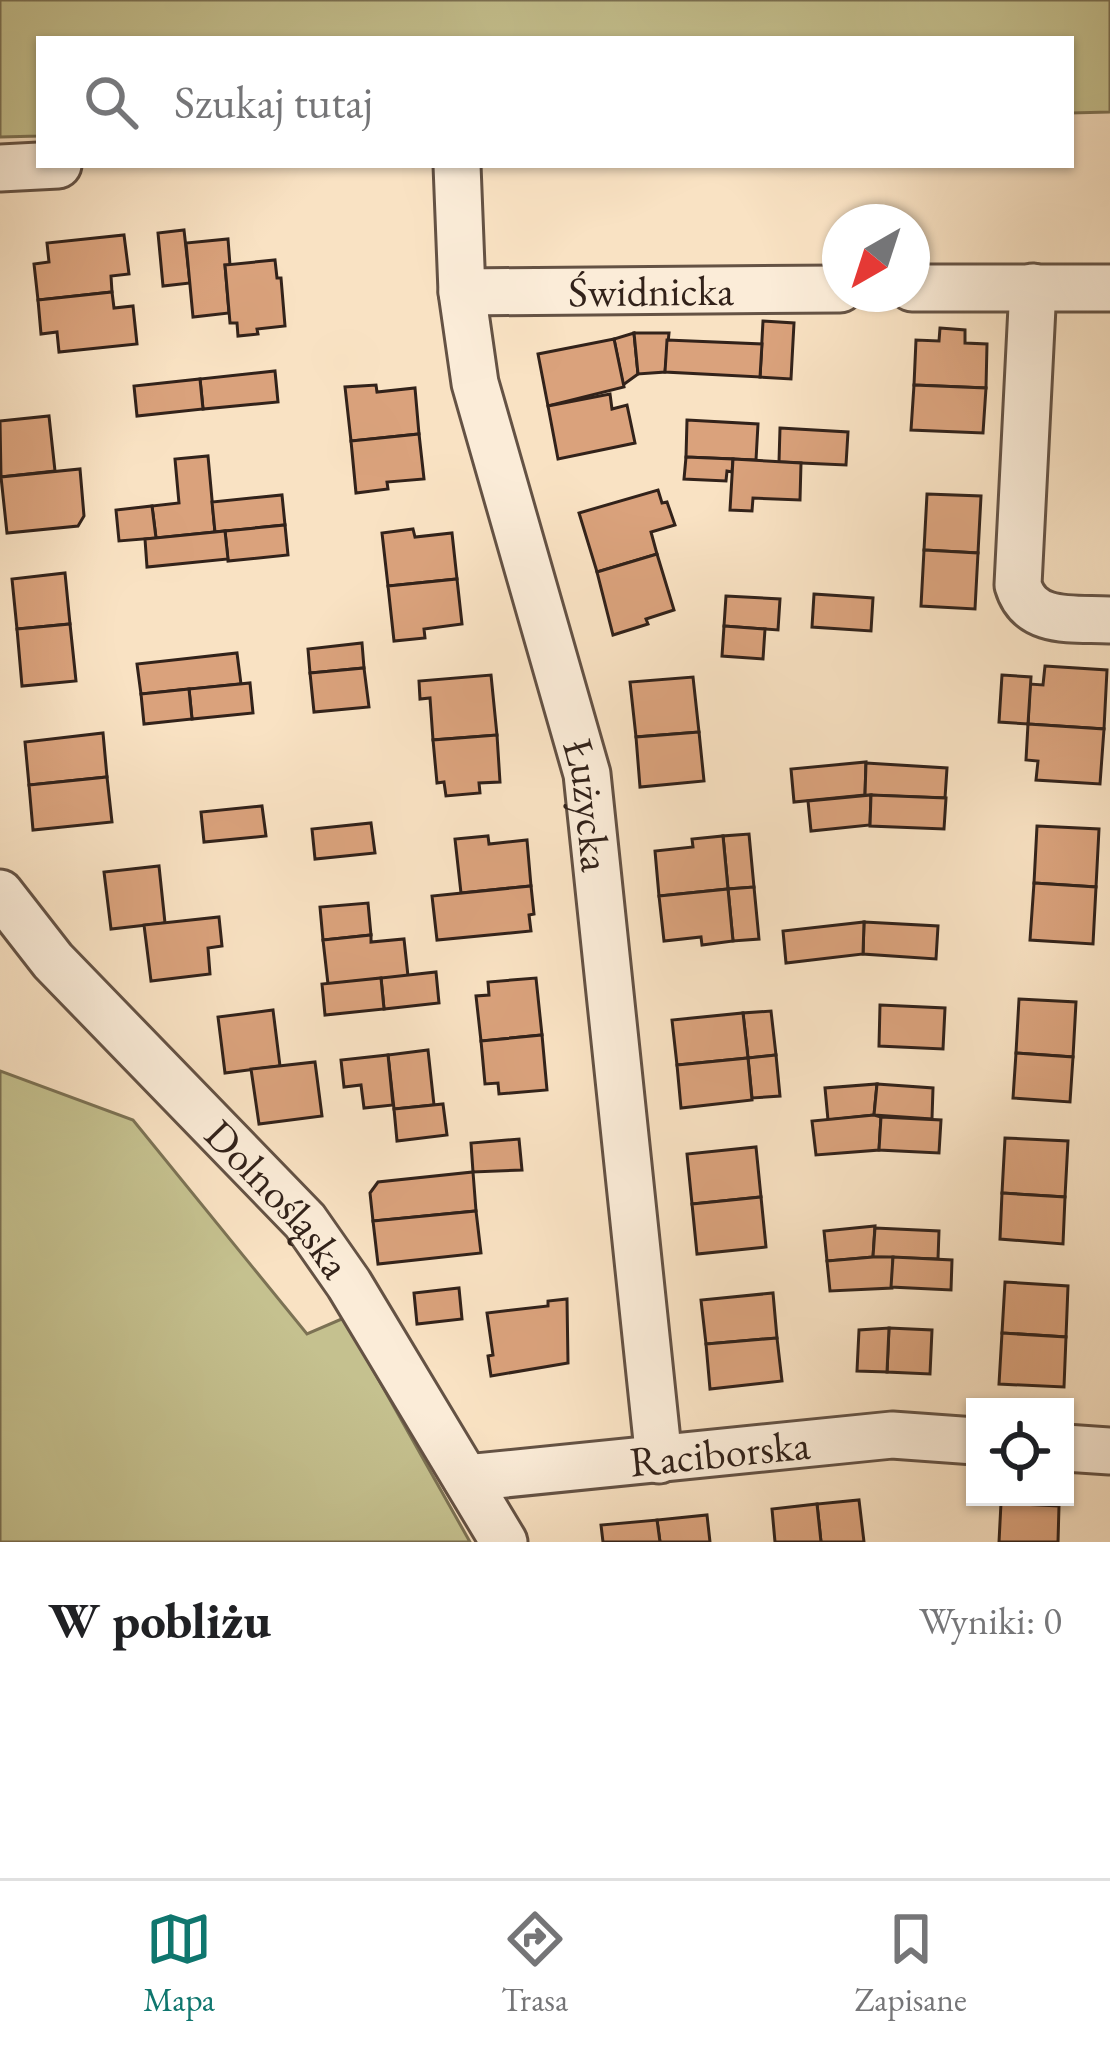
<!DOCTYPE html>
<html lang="pl">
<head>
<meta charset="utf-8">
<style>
	:root { --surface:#fff; --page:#f6f6f6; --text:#202124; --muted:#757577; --line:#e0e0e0; --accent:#0f766e }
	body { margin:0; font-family:"EB Garamond",serif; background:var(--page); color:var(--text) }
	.controls { position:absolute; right:36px; bottom:36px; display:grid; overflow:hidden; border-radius:0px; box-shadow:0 3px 9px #0004 }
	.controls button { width:108px; height:108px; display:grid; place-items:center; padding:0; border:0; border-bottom:3px solid var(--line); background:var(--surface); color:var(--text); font:60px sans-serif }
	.compass { position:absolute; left:822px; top:204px; width:108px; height:108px; border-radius:50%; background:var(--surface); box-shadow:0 3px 9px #0004; rotate:219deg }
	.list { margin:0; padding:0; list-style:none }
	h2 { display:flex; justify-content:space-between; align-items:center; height:156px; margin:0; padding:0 48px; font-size:51px }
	h2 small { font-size:39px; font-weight:400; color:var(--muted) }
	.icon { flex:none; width:66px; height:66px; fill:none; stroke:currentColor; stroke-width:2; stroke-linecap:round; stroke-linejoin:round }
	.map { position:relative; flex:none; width:1110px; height:1542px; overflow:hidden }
	.search { position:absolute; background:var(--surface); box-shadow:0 3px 9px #0004; left:36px; right:36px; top:36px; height:132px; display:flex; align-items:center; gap:30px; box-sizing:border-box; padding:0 42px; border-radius:0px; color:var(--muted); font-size:45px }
	.sheet { height:336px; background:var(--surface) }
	nav { display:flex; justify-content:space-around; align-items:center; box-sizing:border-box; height:168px; border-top:3px solid var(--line); background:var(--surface); font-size:33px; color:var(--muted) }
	nav a { display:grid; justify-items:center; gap:6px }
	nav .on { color:var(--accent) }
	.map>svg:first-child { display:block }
	.green { fill:#c5c18f; stroke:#7c7254; stroke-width:3 }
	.building { fill:#daa27c; stroke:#32221a; stroke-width:3 }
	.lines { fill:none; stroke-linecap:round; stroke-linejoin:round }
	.minor-casing { stroke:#645244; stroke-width:51 }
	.minor { stroke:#fbecd8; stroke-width:45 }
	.labels { text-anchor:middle; stroke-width:9; stroke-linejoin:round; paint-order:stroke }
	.street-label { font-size:42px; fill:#32221a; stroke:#fbecd8 }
</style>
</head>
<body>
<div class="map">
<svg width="1110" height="1542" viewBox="0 0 1110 1542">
	<rect width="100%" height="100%" fill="#f9e2c3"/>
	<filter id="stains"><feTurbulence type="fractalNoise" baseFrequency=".00167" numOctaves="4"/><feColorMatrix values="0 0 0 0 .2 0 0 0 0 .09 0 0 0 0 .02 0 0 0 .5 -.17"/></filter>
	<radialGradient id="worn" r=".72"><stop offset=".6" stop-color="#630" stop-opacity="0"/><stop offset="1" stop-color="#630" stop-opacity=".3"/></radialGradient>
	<g class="green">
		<path d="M 0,0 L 1110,0 L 1110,112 L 1071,113 L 1071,39 L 39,39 L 39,136 L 0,137 Z"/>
		<path d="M 0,1071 L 133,1120 L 307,1334 L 344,1318 L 470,1542 L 0,1542 Z"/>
	</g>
	<g class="building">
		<path d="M 184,230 L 190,283 L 163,286 L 158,233 Z"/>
		<path d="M 124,235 L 129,274 L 111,276 L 112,292 L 38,300 L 34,264 L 49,262 L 47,243 Z"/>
		<path d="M 228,239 L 230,265 L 225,265 L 229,313 L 193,317 L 186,243 Z"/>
		<path d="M 275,260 L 277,278 L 281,278 L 285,326 L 257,329 L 258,334 L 238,336 L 237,323 L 230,323 L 225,265 Z"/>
		<path d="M 112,292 L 114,308 L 133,306 L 137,344 L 59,352 L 57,332 L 41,334 L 38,300 Z"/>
		<path d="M 763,321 L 794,323 L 791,379 L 760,377 Z"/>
		<path d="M 940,328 L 965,330 L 965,343 L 987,344 L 986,388 L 914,385 L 916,340 L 939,341 Z"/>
		<path d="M 634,333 L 638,374 L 623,385 L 614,339 Z"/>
		<path d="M 634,333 L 669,333 L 665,372 L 638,374 Z"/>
		<path d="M 614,339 L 624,387 L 548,406 L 538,354 Z"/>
		<path d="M 667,340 L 762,344 L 760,377 L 665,372 Z"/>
		<path d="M 275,371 L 278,402 L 203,409 L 200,379 Z"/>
		<path d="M 200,379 L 203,409 L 137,416 L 134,386 Z"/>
		<path d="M 376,385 L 377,392 L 415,388 L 419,434 L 351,441 L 345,387 Z"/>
		<path d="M 914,385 L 986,388 L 983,433 L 911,430 Z"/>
		<path d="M 610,394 L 612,409 L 627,405 L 635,443 L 558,459 L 548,406 Z"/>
		<path d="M 49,416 L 55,471 L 1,477 L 0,421 Z"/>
		<path d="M 687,420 L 758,424 L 756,460 L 686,457 Z"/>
		<path d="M 780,428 L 848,432 L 846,465 L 779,462 Z"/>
		<path d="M 419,434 L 424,479 L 387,482 L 388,489 L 356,493 L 351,441 Z"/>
		<path d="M 208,456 L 215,532 L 156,538 L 152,506 L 179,503 L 175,459 Z"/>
		<path d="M 686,457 L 733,459 L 732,472 L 727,471 L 726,481 L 684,479 Z"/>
		<path d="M 733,459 L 801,463 L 800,500 L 753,498 L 752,511 L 730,510 Z"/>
		<path d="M 80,469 L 84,516 L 78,526 L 7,533 L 1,477 Z"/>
		<path d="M 658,490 L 662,503 L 667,502 L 675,525 L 651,532 L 657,554 L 597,572 L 579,513 Z"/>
		<path d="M 927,494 L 981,496 L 978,553 L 924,550 Z"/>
		<path d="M 282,495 L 285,525 L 215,532 L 212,502 Z"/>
		<path d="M 152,506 L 156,538 L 119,541 L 116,510 Z"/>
		<path d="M 285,525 L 288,555 L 228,561 L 225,531 Z"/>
		<path d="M 413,529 L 415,537 L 452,533 L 457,579 L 388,586 L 382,533 Z"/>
		<path d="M 225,531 L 228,559 L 147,567 L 145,539 Z"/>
		<path d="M 924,550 L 978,553 L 975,609 L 921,606 Z"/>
		<path d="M 657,554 L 674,610 L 646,619 L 648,624 L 613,635 L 597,572 Z"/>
		<path d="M 65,573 L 70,624 L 17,629 L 12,579 Z"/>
		<path d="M 457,579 L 462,624 L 424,629 L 425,638 L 394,641 L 388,586 Z"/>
		<path d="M 814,594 L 873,598 L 871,631 L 812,627 Z"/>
		<path d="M 726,596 L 780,599 L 778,630 L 724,626 Z"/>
		<path d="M 70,624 L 76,681 L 22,686 L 17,629 Z"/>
		<path d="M 724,626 L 765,629 L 763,659 L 722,656 Z"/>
		<path d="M 362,643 L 364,668 L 310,673 L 308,649 Z"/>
		<path d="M 237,653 L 241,684 L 141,694 L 137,664 Z"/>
		<path d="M 1045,666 L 1107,670 L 1104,729 L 1028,724 L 1030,684 L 1043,685 Z"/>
		<path d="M 364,668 L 369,707 L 314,712 L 310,673 Z"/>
		<path d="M 491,675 L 497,735 L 433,740 L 430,698 L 420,699 L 419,681 Z"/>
		<path d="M 1002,675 L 1031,677 L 1028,724 L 999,722 Z"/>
		<path d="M 693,677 L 699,732 L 636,737 L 630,682 Z"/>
		<path d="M 250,683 L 253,713 L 192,719 L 189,689 Z"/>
		<path d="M 189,689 L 192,719 L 144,724 L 141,694 Z"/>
		<path d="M 1028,724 L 1104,729 L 1100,784 L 1036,780 L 1038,761 L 1026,760 Z"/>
		<path d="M 699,732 L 704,781 L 640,787 L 636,737 Z"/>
		<path d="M 103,733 L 107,777 L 29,785 L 25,742 Z"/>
		<path d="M 497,735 L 500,782 L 479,783 L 480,793 L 446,796 L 444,782 L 437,783 L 433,740 Z"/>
		<path d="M 866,762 L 865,795 L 794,802 L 791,769 Z"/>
		<path d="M 866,763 L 947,768 L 945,798 L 865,795 Z"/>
		<path d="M 107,777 L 112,822 L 33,830 L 29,785 Z"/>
		<path d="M 871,795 L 870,825 L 811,831 L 808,801 Z"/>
		<path d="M 871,795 L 946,798 L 944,829 L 870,826 Z"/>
		<path d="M 262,806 L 266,836 L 204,842 L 201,812 Z"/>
		<path d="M 371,823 L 375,853 L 315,859 L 312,829 Z"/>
		<path d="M 1037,826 L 1099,829 L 1096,887 L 1034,883 Z"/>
		<path d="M 749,834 L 754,887 L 728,889 L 723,836 Z"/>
		<path d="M 488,836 L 489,844 L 527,840 L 531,886 L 461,893 L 455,839 Z"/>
		<path d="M 723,836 L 728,889 L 659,896 L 655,851 L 693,847 L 692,839 Z"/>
		<path d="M 159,866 L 165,923 L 111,929 L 104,872 Z"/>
		<path d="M 1034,883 L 1096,887 L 1093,944 L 1030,940 Z"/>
		<path d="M 531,886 L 534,914 L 529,915 L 531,931 L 437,940 L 432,896 Z"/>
		<path d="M 754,887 L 759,939 L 733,941 L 728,889 Z"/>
		<path d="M 728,889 L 733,941 L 702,945 L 701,937 L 664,941 L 659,896 Z"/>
		<path d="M 368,903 L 371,935 L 323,940 L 320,907 Z"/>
		<path d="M 219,917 L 222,946 L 208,948 L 210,974 L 151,981 L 144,925 Z"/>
		<path d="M 864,922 L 938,926 L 936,959 L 863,954 Z"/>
		<path d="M 864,922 L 863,954 L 786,963 L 783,931 Z"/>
		<path d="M 371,935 L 371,942 L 404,939 L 408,976 L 328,984 L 323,940 Z"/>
		<path d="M 436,972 L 439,1003 L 384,1009 L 381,978 Z"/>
		<path d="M 381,978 L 384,1009 L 325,1015 L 322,984 Z"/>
		<path d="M 536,978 L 542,1035 L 481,1041 L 476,996 L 489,995 L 488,982 Z"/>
		<path d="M 1019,999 L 1076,1002 L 1073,1057 L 1016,1053 Z"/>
		<path d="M 880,1005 L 945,1008 L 943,1049 L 879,1046 Z"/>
		<path d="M 273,1010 L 280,1066 L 225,1073 L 218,1017 Z"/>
		<path d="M 771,1011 L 776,1055 L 748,1058 L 743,1013 Z"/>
		<path d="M 743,1013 L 748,1058 L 677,1065 L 672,1020 Z"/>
		<path d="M 542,1035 L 547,1090 L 499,1094 L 498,1083 L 485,1084 L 481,1041 Z"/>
		<path d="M 428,1050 L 434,1105 L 394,1109 L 388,1055 Z"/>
		<path d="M 1016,1053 L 1073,1057 L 1070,1102 L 1013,1098 Z"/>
		<path d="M 388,1055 L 393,1105 L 364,1108 L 361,1085 L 344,1087 L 341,1060 Z"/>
		<path d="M 776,1055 L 780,1096 L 752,1098 L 748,1058 Z"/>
		<path d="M 748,1058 L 752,1100 L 681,1108 L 677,1065 Z"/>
		<path d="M 315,1062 L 322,1116 L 259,1124 L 251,1069 Z"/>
		<path d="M 877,1084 L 874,1115 L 828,1120 L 825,1088 Z"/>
		<path d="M 877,1084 L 933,1088 L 932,1119 L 874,1115 Z"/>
		<path d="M 443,1104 L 447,1135 L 397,1141 L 394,1109 Z"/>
		<path d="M 874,1115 L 881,1117 L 879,1150 L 816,1155 L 812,1121 Z"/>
		<path d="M 881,1117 L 941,1120 L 939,1153 L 879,1150 Z"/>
		<path d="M 1005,1138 L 1068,1141 L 1065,1197 L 1002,1193 Z"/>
		<path d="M 519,1139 L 522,1170 L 473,1172 L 471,1143 Z"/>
		<path d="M 756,1147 L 761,1197 L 692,1204 L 687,1154 Z"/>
		<path d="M 473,1172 L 476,1211 L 373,1221 L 370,1193 L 378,1182 Z"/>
		<path d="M 1002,1193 L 1065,1197 L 1063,1244 L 1000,1239 Z"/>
		<path d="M 761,1197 L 766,1247 L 697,1254 L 692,1204 Z"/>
		<path d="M 476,1211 L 481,1253 L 378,1264 L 373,1221 Z"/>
		<path d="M 875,1226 L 873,1257 L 827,1261 L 824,1231 Z"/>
		<path d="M 875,1228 L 939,1231 L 938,1259 L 873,1257 Z"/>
		<path d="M 873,1257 L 893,1257 L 892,1288 L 830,1291 L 827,1261 Z"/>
		<path d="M 893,1257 L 952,1260 L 951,1290 L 891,1287 Z"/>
		<path d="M 1005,1282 L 1068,1286 L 1066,1337 L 1002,1333 Z"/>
		<path d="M 459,1288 L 462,1319 L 417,1324 L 414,1293 Z"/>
		<path d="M 773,1293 L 777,1338 L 706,1344 L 701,1300 Z"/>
		<path d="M 567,1299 L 568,1363 L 491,1376 L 488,1356 L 493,1355 L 487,1313 L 548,1306 L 548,1301 Z"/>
		<path d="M 889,1328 L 932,1330 L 930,1374 L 887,1372 Z"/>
		<path d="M 889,1328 L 887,1372 L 857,1371 L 859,1330 Z"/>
		<path d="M 1002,1333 L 1066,1337 L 1064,1387 L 999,1384 Z"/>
		<path d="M 777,1338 L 782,1381 L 710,1389 L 706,1344 Z"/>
		<path d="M 859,1500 L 864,1542 L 821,1542 L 817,1504 Z"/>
		<path d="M 1001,1503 L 1059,1506 L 1058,1542 L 999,1542 Z"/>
		<path d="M 817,1504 L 821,1542 L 775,1542 L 772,1509 Z"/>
		<path d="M 707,1515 L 710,1542 L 660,1542 L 657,1520 Z"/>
		<path d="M 657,1520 L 660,1542 L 603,1542 L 601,1525 Z"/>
	</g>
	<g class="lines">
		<g class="minor-casing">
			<g id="minor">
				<path id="s1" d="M 457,165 L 462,292 L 475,383 L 587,774 L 659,1460"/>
				<path d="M 0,168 L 58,165"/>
				<path d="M 1033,287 L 1018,585 C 1030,626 1074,618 1110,620"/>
				<path d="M 912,288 L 1110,288"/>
				<path id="s2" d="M 462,292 L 840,289"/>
				<path id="s3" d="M 0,893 L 53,961 L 305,1221 L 349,1284 L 504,1542"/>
				<path d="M 1065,1448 L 1110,1451"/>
				<path id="s4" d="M 466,1478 L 892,1435 L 975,1441"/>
			</g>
		</g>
		<use href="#minor" class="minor"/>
	</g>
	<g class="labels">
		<g class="street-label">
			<text dy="15" stroke="none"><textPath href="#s2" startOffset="189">Świdnicka</textPath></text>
			<text dy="15" stroke="none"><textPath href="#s1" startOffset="657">Łużycka</textPath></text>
			<text dy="15" stroke="none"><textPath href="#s3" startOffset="414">Dolnośląska</textPath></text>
			<text dy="15" stroke="none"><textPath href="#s4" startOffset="255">Raciborska</textPath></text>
		</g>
	</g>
	<rect width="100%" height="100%" filter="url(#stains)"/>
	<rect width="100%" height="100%" fill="url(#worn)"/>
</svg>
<div class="controls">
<button><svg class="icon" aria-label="locate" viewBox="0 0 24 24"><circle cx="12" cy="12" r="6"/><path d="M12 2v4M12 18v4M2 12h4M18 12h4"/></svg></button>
</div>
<svg class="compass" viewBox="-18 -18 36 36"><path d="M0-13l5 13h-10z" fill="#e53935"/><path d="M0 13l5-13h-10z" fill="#757577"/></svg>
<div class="search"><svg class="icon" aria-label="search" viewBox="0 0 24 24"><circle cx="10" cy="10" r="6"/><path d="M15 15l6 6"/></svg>Szukaj tutaj</div>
</div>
<section class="sheet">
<h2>W pobliżu<small>Wyniki: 0</small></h2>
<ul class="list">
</ul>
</section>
<nav>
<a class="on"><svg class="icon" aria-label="map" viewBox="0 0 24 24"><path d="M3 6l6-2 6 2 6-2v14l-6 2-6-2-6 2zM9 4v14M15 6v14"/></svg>Mapa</a>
<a><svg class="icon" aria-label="directions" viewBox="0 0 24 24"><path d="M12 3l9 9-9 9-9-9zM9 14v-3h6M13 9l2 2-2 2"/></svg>Trasa</a>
<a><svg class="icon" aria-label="saved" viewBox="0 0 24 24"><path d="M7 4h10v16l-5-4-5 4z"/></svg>Zapisane</a>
</nav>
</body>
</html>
